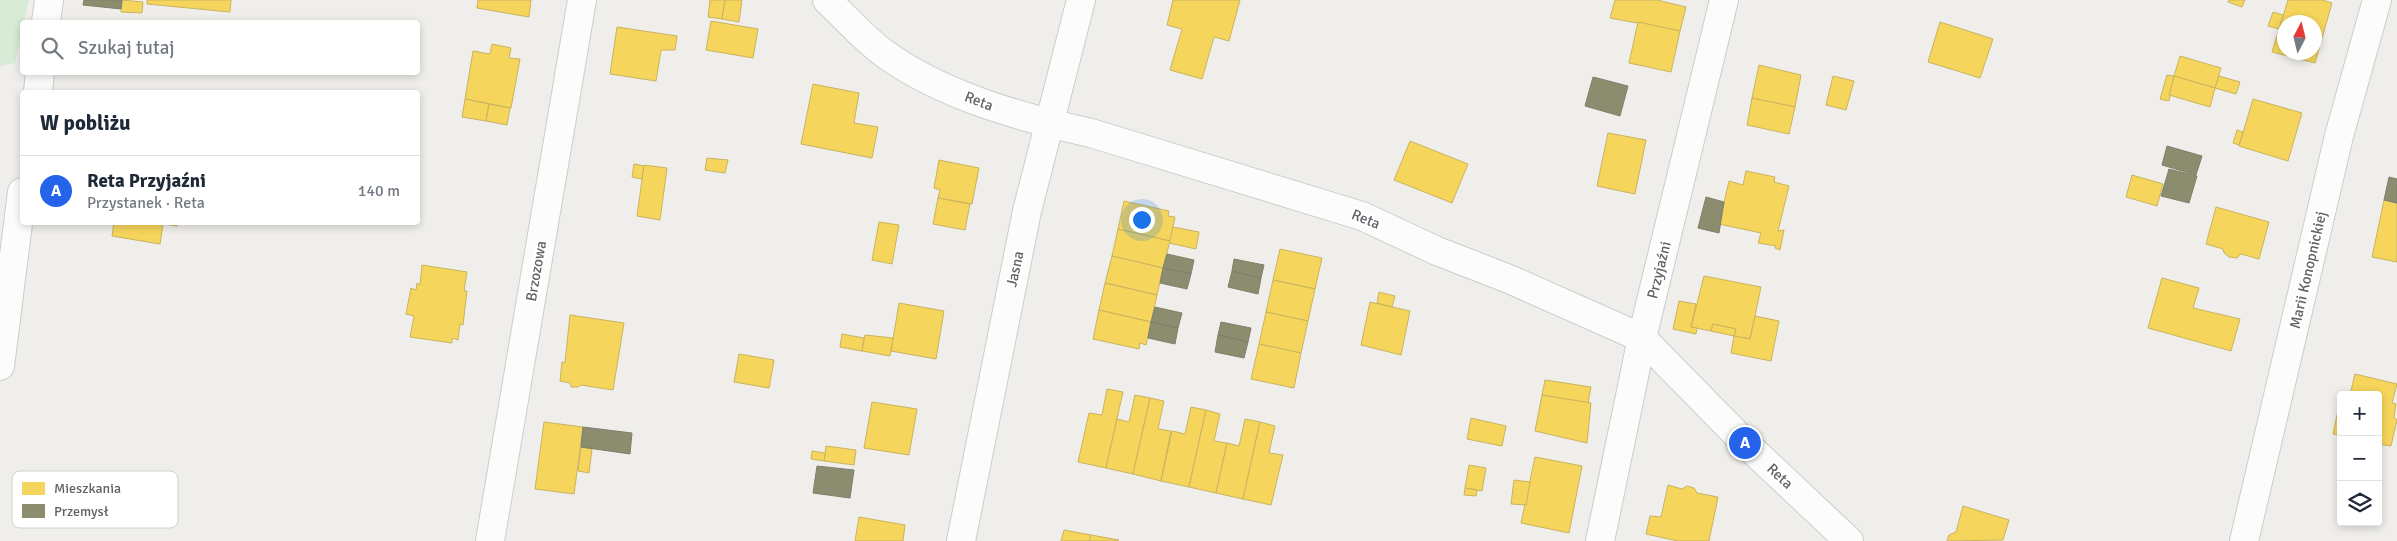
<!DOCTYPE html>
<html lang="pl">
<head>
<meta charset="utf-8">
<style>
	:root { --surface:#fff; --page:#f6f6f7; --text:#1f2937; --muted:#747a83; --line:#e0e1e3; --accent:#2563eb }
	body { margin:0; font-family:Signika,sans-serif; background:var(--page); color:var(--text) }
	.controls { position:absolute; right:15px; bottom:15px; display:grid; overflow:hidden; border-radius:5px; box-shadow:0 2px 8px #0003 }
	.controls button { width:45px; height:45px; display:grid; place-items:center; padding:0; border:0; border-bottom:1px solid var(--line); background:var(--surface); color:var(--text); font:25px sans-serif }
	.compass { position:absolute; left:2277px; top:15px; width:45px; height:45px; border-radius:50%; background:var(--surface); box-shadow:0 2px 8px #0003; rotate:7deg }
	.you { position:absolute; left:1141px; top:219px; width:18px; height:18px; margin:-12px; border:4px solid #fff; border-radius:50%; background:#1a73e8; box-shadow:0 0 0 8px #1a73e833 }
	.badge { display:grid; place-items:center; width:32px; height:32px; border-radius:50%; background:var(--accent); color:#fff; font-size:16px; font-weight:700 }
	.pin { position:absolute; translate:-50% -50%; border:2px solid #fff; box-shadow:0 1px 5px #0006 }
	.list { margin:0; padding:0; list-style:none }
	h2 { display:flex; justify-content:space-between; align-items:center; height:65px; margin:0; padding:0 20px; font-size:21px }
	h2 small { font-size:16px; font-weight:400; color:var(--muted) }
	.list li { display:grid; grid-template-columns:32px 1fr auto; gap:15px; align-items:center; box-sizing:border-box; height:70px; padding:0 20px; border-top:1px solid var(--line) }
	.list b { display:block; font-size:19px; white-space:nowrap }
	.list p { margin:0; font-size:16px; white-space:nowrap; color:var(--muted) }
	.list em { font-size:16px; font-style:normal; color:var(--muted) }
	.icon { flex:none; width:28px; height:28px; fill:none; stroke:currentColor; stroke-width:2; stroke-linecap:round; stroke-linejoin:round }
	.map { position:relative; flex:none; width:2397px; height:541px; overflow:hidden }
	.search { position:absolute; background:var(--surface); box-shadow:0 2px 8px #0003; left:20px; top:20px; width:400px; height:55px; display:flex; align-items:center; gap:12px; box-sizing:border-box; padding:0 18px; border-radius:5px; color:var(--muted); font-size:19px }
	.panel { position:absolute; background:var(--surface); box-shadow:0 2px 8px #0003; left:20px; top:90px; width:400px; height:135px; border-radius:5px }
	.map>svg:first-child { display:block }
	.green { fill:#d8ebd6 }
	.homes { fill:#f6d55c; stroke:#c9b360; fill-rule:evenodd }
	.industry { fill:#8c8c6e; stroke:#7e806c }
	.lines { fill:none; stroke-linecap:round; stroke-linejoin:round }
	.street-casing { stroke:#cbcccc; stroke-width:30 }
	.street { stroke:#fdfcfc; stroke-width:28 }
	.labels { text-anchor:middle; stroke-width:5; stroke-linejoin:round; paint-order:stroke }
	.street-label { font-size:15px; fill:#5f6368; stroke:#fff }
	.key { fill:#fff; stroke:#cfd0d2; stroke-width:1 }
	.key-label { font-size:14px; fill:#5f6368 }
</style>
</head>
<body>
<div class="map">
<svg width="2397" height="541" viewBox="0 0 2397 541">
	<rect width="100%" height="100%" fill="#efeeea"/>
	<path class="green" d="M 0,0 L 29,0 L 15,63 L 0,66 Z"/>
	<g class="homes">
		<path d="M 122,0 L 143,2 L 142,13 L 121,12 Z"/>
		<path d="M 147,0 L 231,0 L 230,12 L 147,4 Z"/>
		<path d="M 478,0 L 531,0 L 529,17 L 477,8 Z"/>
		<path d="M 710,0 L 725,0 L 722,19 L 708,17 Z"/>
		<path d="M 725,0 L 742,0 L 739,22 L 722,19 Z"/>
		<path d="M 1173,0 L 1240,0 L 1229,41 L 1214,37 L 1202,79 L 1170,70 L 1182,29 L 1167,25 Z"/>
		<path d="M 1615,0 L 1657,0 L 1686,7 L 1680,31 L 1610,18 Z"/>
		<path d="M 2229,0 L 2245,0 L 2242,7 L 2228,2 Z"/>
		<path d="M 2288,0 L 2322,0 L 2332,3 L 2315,63 L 2272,52 ZM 2284,22 L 2314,22 L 2314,52 L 2284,52 Z"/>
		<path d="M 2273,12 L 2283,15 L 2279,29 L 2268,26 Z"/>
		<path d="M 711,21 L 758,29 L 753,58 L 706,50 Z"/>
		<path d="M 1638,22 L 1680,31 L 1671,72 L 1629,63 Z"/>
		<path d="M 1940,22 L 1993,39 L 1980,78 L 1928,62 Z"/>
		<path d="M 617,27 L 677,36 L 675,50 L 661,50 L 656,81 L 610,74 Z"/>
		<path d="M 492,44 L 511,48 L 509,58 L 520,59 L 511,108 L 465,99 L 473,51 L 490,54 Z"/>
		<path d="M 2180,56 L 2221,68 L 2215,88 L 2174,76 Z"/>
		<path d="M 1759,65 L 1801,75 L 1795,107 L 1752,98 Z"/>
		<path d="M 2167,75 L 2174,76 L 2169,101 L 2160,99 Z"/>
		<path d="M 1833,76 L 1854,81 L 1846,110 L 1826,105 Z"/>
		<path d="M 2174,76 L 2215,88 L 2210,107 L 2169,95 Z"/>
		<path d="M 2219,76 L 2240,82 L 2236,94 L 2215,88 Z"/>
		<path d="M 813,84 L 859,93 L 854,123 L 878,127 L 872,158 L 801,144 Z"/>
		<path d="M 1752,98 L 1795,107 L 1789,134 L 1747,125 Z"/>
		<path d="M 465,99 L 489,104 L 486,121 L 462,117 Z"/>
		<path d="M 2253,99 L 2302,113 L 2288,161 L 2239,146 Z"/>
		<path d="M 489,104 L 510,108 L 507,125 L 486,121 Z"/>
		<path d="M 2237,130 L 2243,132 L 2239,145 L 2233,143 Z"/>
		<path d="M 1608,133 L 1646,140 L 1635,194 L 1597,186 Z"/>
		<path d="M 1410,141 L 1468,164 L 1452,203 L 1394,180 Z"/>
		<path d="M 707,158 L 728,160 L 725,173 L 705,170 Z"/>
		<path d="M 939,160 L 979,168 L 972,204 L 938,198 L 940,190 L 934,188 Z"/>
		<path d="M 634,164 L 644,166 L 642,179 L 632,177 Z"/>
		<path d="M 644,165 L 667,168 L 660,220 L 637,216 Z"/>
		<path d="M 1746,171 L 1775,177 L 1774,182 L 1789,186 L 1778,231 L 1784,230 L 1780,250 L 1775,248 L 1776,246 L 1758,243 L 1761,233 L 1719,224 L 1729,181 L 1743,185 Z"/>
		<path d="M 2132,175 L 2163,184 L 2157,206 L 2126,197 Z"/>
		<path d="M 938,198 L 970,204 L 965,230 L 933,224 Z"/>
		<path d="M 2384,200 L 2397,203 L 2397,262 L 2372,257 Z"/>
		<path d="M 1124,201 L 1169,211 L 1168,216 L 1175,217 L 1170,241 L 1118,229 Z"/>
		<path d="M 2216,207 L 2269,222 L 2259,259 L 2241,254 L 2237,258 L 2229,257 L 2224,253 L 2223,249 L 2206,244 Z"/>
		<path d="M 114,222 L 177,222 L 177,226 L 163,224 L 160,244 L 112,236 Z"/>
		<path d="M 879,222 L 899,225 L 892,264 L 872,260 Z"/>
		<path d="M 1173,227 L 1199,232 L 1196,249 L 1169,243 Z"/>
		<path d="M 1118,229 L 1170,241 L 1163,268 L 1112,256 Z"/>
		<path d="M 1280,249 L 1322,258 L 1315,289 L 1273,280 Z"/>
		<path d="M 1112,256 L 1163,268 L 1157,295 L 1105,283 Z"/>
		<path d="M 422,265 L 467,272 L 464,291 L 467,291 L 463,325 L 460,324 L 458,340 L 452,338 L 452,343 L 410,337 L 414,316 L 406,314 L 411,288 L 416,290 L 417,283 L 420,285 Z"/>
		<path d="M 1704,276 L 1761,287 L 1750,339 L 1734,336 L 1736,329 L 1713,324 L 1711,331 L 1691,327 Z"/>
		<path d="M 2162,278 L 2199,288 L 2193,308 L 2240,319 L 2231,351 L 2148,328 Z"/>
		<path d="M 1273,280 L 1315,289 L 1308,321 L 1266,312 Z"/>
		<path d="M 1105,283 L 1157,295 L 1151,322 L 1099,310 Z"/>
		<path d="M 1379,292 L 1395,296 L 1392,307 L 1377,303 Z"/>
		<path d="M 1679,301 L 1696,304 L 1691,327 L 1697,328 L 1696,334 L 1673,329 Z"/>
		<path d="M 1370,302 L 1410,311 L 1401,355 L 1361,345 Z"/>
		<path d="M 899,303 L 944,311 L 936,359 L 891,351 Z"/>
		<path d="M 1099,310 L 1151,322 L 1146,345 L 1140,343 L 1139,349 L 1093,339 Z"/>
		<path d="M 1266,312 L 1308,321 L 1301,353 L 1259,344 Z"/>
		<path d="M 570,315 L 624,323 L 613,390 L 581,385 L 578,387 L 571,387 L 570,383 L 560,381 L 562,362 L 565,363 Z"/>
		<path d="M 1755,316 L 1779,321 L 1771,361 L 1731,353 L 1734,336 L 1750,339 Z"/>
		<path d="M 1713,324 L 1736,329 L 1734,336 L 1711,331 Z"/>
		<path d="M 842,334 L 864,338 L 862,351 L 840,347 Z"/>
		<path d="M 865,335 L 893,338 L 890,356 L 862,351 Z"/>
		<path d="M 1259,344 L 1301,353 L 1294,388 L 1251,379 Z"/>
		<path d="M 739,354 L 774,360 L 769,388 L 734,382 Z"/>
		<path d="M 2355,374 L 2397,384 L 2392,403 L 2396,404 L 2394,417 L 2397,420 L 2391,446 L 2378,444 L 2378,395 L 2350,395 Z"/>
		<path d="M 1545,380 L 1591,387 L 1588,403 L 1542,395 Z"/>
		<path d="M 1107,389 L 1123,392 L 1106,468 L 1078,462 L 1089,413 L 1102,415 Z"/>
		<path d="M 1135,395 L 1150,398 L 1133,474 L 1106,468 L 1117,419 L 1129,422 Z"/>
		<path d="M 1542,395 L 1591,403 L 1587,443 L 1535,431 Z"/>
		<path d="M 1150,398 L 1164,401 L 1158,429 L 1171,431 L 1161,481 L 1133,474 Z"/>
		<path d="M 872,402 L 917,409 L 909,455 L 864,448 Z"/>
		<path d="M 2339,406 L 2341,407 L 2341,435 L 2333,434 Z"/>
		<path d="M 1191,407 L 1206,410 L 1189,487 L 1161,481 L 1172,431 L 1185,434 Z"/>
		<path d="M 1206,410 L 1220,414 L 1214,441 L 1227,443 L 1216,493 L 1189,487 Z"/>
		<path d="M 1471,418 L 1506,426 L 1502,446 L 1467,439 Z"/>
		<path d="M 1245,419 L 1260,422 L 1243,499 L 1216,493 L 1227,443 L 1239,446 Z"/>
		<path d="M 544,422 L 583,427 L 574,494 L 535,489 Z"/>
		<path d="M 1260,422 L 1275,426 L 1269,453 L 1283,455 L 1271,505 L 1243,499 Z"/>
		<path d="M 826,446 L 856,450 L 854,465 L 824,461 Z"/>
		<path d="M 581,447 L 592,449 L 589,473 L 578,471 Z"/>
		<path d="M 812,451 L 825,453 L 824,461 L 811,459 Z"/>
		<path d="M 1535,457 L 1582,466 L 1569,533 L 1521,523 Z"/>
		<path d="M 1469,465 L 1486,468 L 1482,491 L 1465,488 Z"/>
		<path d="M 1514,480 L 1530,482 L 1526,505 L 1511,504 Z"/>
		<path d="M 1668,485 L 1682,489 L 1687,486 L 1694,488 L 1697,493 L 1718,497 L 1709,541 L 1678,541 L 1646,534 L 1650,516 L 1661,517 Z"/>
		<path d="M 1465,488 L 1477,490 L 1476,496 L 1464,495 Z"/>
		<path d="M 1963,506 L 2009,520 L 2003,540 L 1947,541 L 1949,535 L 1956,532 Z"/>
		<path d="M 859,517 L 905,525 L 903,541 L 855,541 Z"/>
		<path d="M 1064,530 L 1091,535 L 1089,541 L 1061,541 Z"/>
		<path d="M 1091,535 L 1119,540 L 1118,541 L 1089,541 Z"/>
	</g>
	<g class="industry">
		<path d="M 84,0 L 122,0 L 121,9 L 83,5 Z"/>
		<path d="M 1593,77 L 1628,86 L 1620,116 L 1585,106 Z"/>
		<path d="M 2167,146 L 2202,156 L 2196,175 L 2162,165 Z"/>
		<path d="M 2169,169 L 2197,176 L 2189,203 L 2161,196 Z"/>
		<path d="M 2389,177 L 2397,179 L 2397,203 L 2384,200 Z"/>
		<path d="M 1706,197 L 1724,202 L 1719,233 L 1698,228 Z"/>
		<path d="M 1167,254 L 1194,260 L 1191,274 L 1163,268 Z"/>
		<path d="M 1234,259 L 1264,265 L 1261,278 L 1232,271 Z"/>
		<path d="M 1163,268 L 1191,274 L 1187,289 L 1160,283 Z"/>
		<path d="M 1232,271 L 1261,278 L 1258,294 L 1228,287 Z"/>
		<path d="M 1155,307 L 1182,313 L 1178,328 L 1151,322 Z"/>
		<path d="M 1151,322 L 1178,328 L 1175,344 L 1148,338 Z"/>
		<path d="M 1221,322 L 1251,328 L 1248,342 L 1218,335 Z"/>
		<path d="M 1218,335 L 1248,342 L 1244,358 L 1215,352 Z"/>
		<path d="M 583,427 L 632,433 L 630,454 L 581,447 Z"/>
		<path d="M 817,466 L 854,470 L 850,498 L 813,493 Z"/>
	</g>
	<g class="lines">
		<g class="street-casing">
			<g id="street">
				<path d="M 827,0 C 846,18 864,39 885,54 C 943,96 1023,118 1091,133 L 1362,216 L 1437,251 L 1509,279 L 1642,338 L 1745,443 L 1849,541"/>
				<path d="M 46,22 L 49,0"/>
				<path d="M 38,92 L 40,72"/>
				<path d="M 0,366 L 22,192"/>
				<path d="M 490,541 L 582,0"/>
				<path d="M 961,541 L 1027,211 L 1081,0"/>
				<path d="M 1600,541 L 1642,338 L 1724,0"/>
				<path d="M 2244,541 L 2339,136 L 2377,0"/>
			</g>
		</g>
		<use href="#street" class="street"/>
	</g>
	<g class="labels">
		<g class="street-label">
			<text transform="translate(979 101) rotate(21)" y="5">Reta</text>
			<text transform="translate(1366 219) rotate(22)" y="5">Reta</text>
			<text transform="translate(1015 269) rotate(-78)" y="5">Jasna</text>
			<text transform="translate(1659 270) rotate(-76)" y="5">Przyjaźni</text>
			<text transform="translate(2308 270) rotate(-77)" y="5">Marii Konopnickiej</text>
			<text transform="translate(536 271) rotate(-80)" y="5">Brzozowa</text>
			<text transform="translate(1780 476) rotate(43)" y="5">Reta</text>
		</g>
	</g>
	<rect x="12" y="471" width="166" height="57" rx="8" class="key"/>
	<rect x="22" y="482" width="23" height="13" fill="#f6d55c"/>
	<rect x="22" y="504" width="23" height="14" fill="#8c8c6e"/>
	<g class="key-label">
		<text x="54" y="493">Mieszkania</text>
		<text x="54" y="516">Przemysł</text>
	</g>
</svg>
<div class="controls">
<button>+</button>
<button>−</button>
<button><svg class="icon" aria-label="layers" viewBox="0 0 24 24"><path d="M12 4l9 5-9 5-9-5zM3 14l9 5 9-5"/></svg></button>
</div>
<svg class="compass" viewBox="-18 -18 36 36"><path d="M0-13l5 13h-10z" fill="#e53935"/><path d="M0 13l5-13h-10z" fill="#747a83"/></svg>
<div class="you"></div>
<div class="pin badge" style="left:1745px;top:443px">A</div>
<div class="search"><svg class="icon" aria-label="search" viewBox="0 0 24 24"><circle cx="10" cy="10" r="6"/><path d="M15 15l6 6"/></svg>Szukaj tutaj</div>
<section class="panel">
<h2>W pobliżu<small></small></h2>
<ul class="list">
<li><span class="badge">A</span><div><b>Reta Przyjaźni</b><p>Przystanek · Reta</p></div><em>140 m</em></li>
</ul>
</section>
</div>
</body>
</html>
